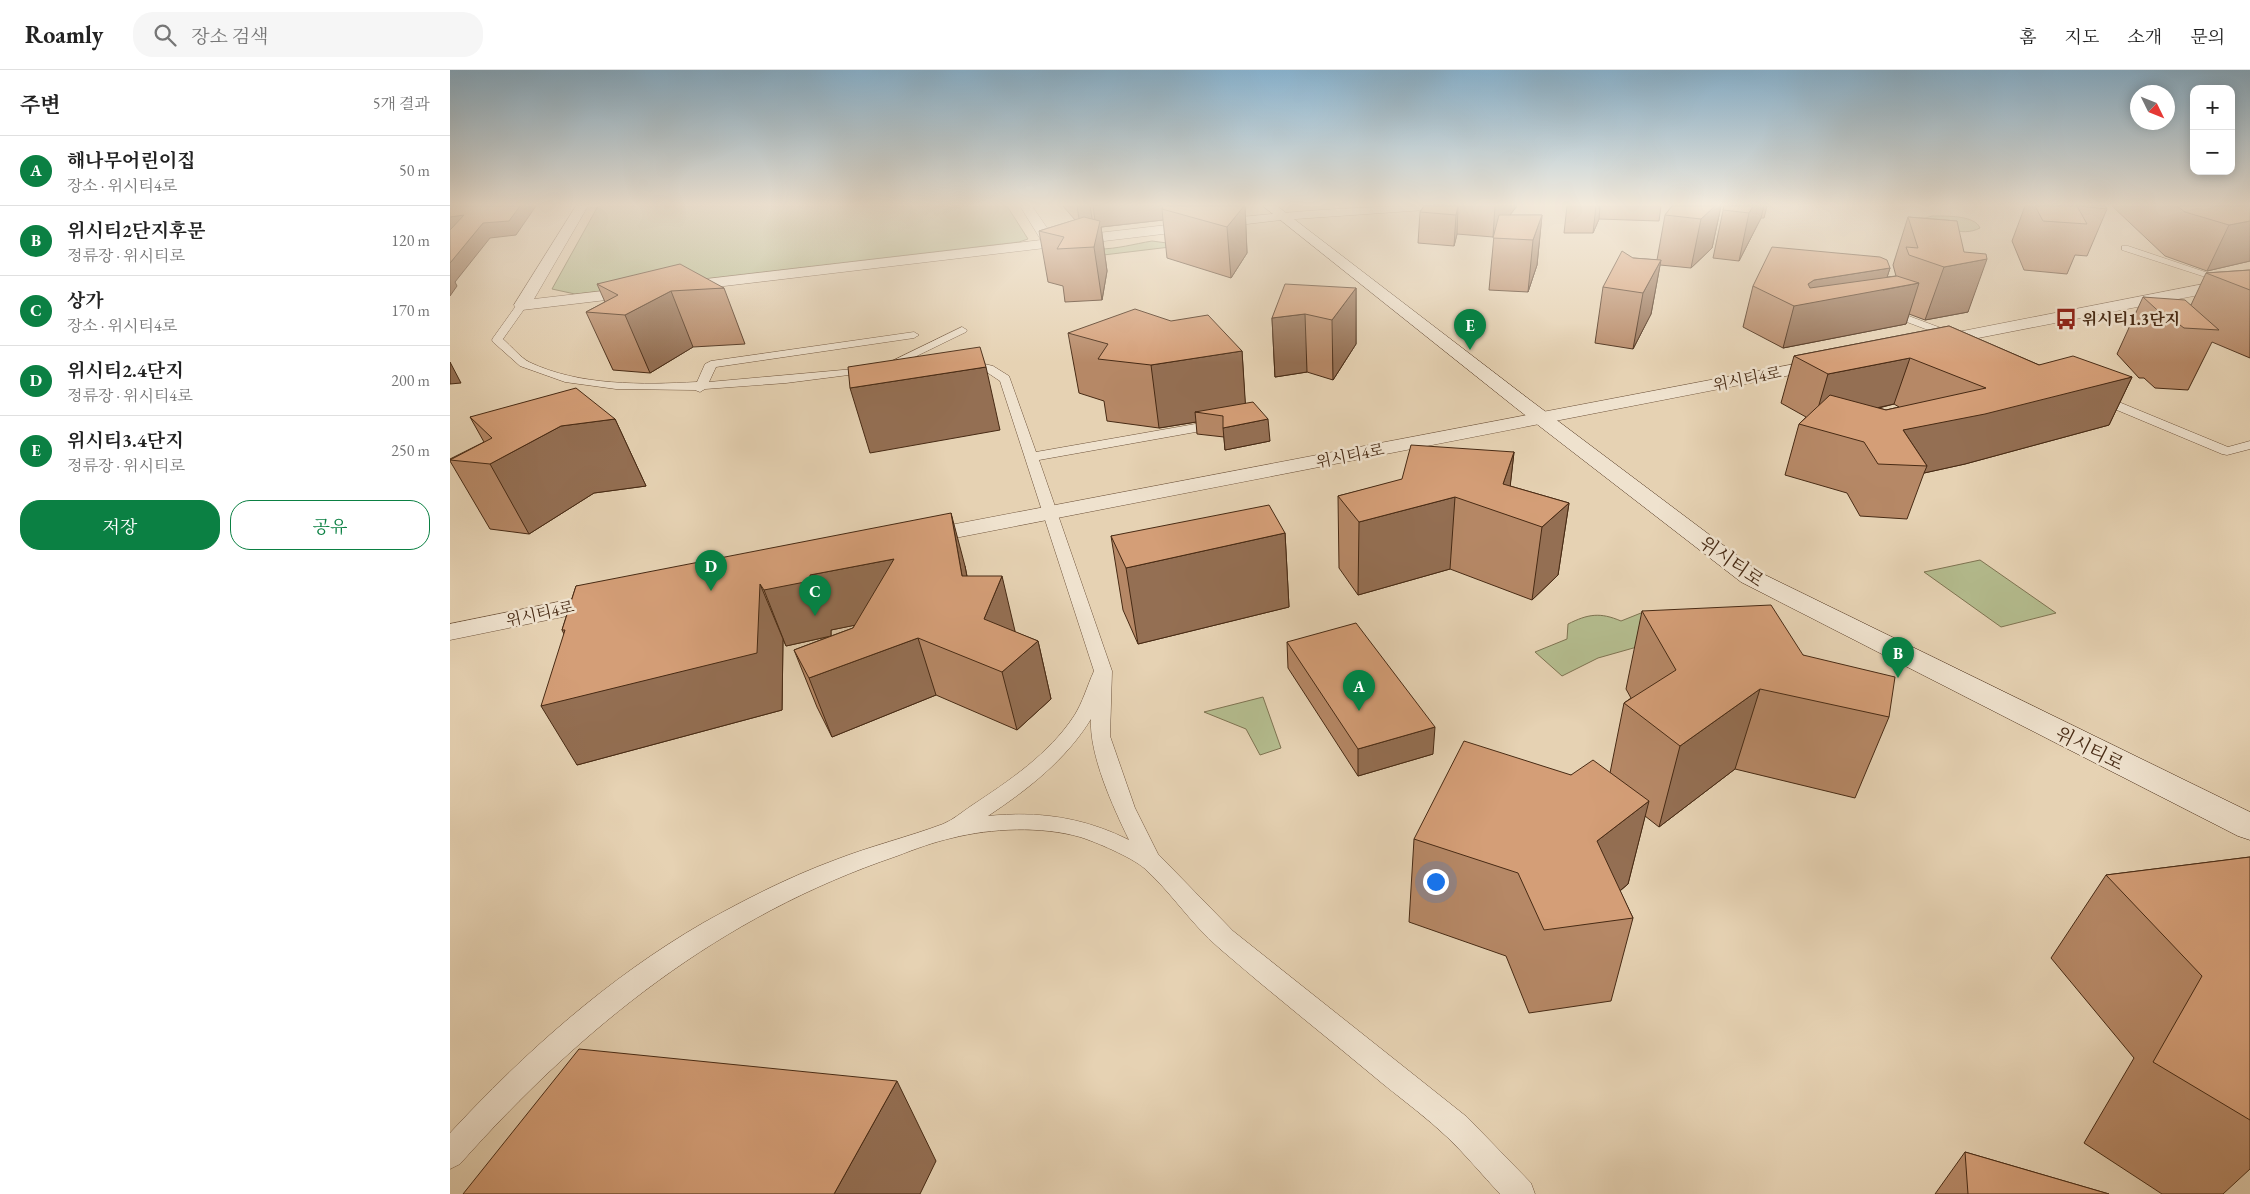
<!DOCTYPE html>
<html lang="ko">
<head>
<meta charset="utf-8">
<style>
	:root { --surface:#fff; --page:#f6f6f6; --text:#222; --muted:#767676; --line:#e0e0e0; --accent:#0b8043 }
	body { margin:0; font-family:"EB Garamond","Noto Serif KR",serif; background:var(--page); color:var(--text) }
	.controls { position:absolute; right:15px; top:15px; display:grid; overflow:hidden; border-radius:10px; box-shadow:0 2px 12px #0003 }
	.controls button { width:45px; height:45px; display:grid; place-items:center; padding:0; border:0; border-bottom:1px solid var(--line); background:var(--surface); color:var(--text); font:25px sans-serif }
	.compass { position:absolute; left:1680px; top:15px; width:45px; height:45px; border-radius:50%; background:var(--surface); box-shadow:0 2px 12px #0003; rotate:133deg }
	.you { position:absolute; left:985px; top:811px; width:18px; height:18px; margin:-12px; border:4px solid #fff; border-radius:50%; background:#1a73e8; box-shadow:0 0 0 8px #1a73e833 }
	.badge { display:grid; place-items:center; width:32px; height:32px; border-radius:50%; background:var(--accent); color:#fff; font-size:16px; font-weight:700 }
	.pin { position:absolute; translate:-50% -41px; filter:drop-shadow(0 1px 2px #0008) }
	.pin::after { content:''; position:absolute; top:26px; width:18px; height:15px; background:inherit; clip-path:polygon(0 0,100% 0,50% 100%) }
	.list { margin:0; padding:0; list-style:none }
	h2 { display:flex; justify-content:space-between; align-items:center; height:65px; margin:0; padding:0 20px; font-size:21px }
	h2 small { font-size:16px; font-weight:400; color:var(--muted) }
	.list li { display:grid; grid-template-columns:32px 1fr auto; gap:15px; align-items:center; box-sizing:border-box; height:70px; padding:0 20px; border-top:1px solid var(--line) }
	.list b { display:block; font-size:19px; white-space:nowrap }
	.list p { margin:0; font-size:16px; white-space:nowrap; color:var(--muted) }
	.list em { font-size:16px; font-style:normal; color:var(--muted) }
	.actions { display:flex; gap:10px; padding:15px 20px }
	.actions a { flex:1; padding:11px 0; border:1px solid var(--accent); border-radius:20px; text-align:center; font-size:18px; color:var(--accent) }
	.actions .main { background:var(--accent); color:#fff }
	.icon { flex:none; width:28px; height:28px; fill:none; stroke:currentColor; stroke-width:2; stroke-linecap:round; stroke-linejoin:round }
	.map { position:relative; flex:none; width:1800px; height:1124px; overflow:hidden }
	header { display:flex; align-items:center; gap:30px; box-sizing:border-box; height:70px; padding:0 25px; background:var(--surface); border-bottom:1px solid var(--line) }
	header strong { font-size:24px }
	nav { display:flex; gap:28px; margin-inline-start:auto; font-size:18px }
	.search { width:350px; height:45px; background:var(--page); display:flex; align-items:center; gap:12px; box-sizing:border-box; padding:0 18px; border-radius:20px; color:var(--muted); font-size:19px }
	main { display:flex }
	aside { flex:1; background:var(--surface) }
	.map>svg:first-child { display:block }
	.green { fill:#b4bc8e; stroke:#7e7351 }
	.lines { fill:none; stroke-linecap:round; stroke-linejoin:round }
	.service-casing { stroke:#6f543c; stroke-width:1 }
	.minor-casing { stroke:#6f543c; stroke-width:1 }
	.tertiary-casing { stroke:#6f543c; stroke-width:1 }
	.secondary-casing { stroke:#472a14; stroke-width:1 }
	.service { fill:#efe2ce; fill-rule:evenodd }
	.minor { fill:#efe2ce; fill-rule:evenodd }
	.tertiary { fill:#efe2ce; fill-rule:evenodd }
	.secondary { fill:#efe2ce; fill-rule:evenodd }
	.wall { fill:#b68866; stroke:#472a14; fill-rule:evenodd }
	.shaded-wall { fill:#946f53; stroke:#472a14 }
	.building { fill:#d49e77; stroke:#472a14 }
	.labels { text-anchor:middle; stroke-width:5; stroke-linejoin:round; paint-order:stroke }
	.far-poi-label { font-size:16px; font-weight:bold; fill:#472a14; stroke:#efe2ce; text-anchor:start }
	.far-street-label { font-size:16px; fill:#472a14; stroke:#efe2ce }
	.street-label { font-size:19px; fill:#472a14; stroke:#efe2ce }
</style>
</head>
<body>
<header>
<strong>Roamly</strong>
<div class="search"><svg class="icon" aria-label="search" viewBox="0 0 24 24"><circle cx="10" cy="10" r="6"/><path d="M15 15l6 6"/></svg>장소 검색</div>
<nav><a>홈</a><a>지도</a><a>소개</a><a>문의</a></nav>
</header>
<main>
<aside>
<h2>주변<small>5개 결과</small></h2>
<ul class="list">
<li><span class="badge">A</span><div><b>해나무어린이집</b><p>장소 · 위시티4로</p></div><em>50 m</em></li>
<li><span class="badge">B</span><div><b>위시티2단지후문</b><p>정류장 · 위시티로</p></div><em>120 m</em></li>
<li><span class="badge">C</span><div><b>상가</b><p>장소 · 위시티4로</p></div><em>170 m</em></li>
<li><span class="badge">D</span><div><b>위시티2.4단지</b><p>정류장 · 위시티4로</p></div><em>200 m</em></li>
<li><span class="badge">E</span><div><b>위시티3.4단지</b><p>정류장 · 위시티로</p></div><em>250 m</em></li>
</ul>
<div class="actions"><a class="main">저장</a><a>공유</a></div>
</aside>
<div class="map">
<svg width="1800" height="1124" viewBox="0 0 1800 1124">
	<rect width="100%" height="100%" fill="#e6d2b3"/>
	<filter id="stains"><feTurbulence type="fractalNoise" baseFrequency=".004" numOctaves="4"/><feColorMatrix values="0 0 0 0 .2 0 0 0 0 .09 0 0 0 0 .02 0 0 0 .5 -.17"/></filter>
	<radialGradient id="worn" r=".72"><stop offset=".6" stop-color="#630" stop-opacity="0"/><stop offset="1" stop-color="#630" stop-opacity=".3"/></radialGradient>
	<g class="green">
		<path d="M 148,136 L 557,136 L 578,169 L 569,172 L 125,224 L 102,219 Z"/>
		<path d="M 1482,146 C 1495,146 1525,145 1530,158 C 1511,168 1490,155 1472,149 Z"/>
		<path d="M 702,171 L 717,173 L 720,177 L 645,186 L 649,179 C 667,179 684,174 702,171 Z"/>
		<path d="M 1530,490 L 1606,543 L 1551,557 L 1474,502 Z"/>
		<path d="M 1191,543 L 1218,549 L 1194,575 L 1148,588 L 1112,606 L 1085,582 L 1117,569 L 1118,554 C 1138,544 1150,542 1171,551 Z"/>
		<path d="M 813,627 L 831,678 L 810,685 L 796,659 L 754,642 Z"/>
	</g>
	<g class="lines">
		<g class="service-casing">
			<g id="service">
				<path d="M 1672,176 L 1678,176 L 1782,211 L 1780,213 L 1774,213 L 1672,180 Z"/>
				<path d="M 72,232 L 77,235 L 53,269 C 61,276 70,287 79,292 C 129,316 193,315 247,312 L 255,294 L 261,291 L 464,262 L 469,265 L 464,268 L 266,297 L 259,312 L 426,297 L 428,299 L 422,302 L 336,313 L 255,319 L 250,322 L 245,320 L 166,319 L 115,312 L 70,296 L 43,272 L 42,270 L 43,268 L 68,233 Z"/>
				<path d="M 1437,238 L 1510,265 L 1511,267 L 1506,270 L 1502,269 L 1433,243 L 1433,239 Z"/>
				<path d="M 512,257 L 517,260 L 516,262 L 440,299 L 432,299 L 430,297 Z"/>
				<path d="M 513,289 L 543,296 L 559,306 L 586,382 L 768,350 L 774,354 L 768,358 L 589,390 L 662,601 L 660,666 L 685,738 L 708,784 L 783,861 L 1017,1047 L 1081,1113 L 1085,1124 L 1050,1124 C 1032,1105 1016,1085 997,1067 C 977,1048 954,1031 933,1014 C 878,968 822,924 769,878 C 741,854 721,822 694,798 C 681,787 646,772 630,767 C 591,756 542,758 502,768 C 484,772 465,779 447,786 C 270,846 133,956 10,1094 L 0,1099 L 0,1063 C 74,983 158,908 253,853 C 296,829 339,807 385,790 C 421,776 458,767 493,754 C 503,750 512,742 521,736 C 559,711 599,684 624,646 C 633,632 637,616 644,601 L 550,311 L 535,301 L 509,294 L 507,292 L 509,290 ZM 641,649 C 639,685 663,737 679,770 C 633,747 588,741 538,746 C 577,720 616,690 641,649 Z"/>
				<path d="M 1647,323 L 1778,377 L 1800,371 L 1800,379 L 1777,385 L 1772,384 L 1643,330 L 1641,327 L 1643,324 Z"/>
			</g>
		</g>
		<g class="minor-casing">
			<path id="minor" d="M 126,136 L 138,136 L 84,229 L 591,170 L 570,136 L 582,136 L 604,168 C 730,154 855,136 981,136 L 975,140 L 831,150 L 72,240 L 66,238 L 64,235 Z"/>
		</g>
		<g class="tertiary-casing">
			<g id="tertiary">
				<path d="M 1800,205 L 1800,215 L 1482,277 L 1476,276 L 1473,272 L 1476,268 L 1482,267 Z"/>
				<path d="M 1376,288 L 1382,289 L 1385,293 L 1382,297 L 469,475 L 460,473 L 457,468 L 460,463 L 469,461 Z"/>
				<path d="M 157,522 L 166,524 L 170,530 L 166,536 L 0,570 L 0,554 Z"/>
			</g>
		</g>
		<g class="secondary-casing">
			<path id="secondary" d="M 813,136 L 827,136 L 1080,330 L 1309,502 L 1800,742 L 1800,770 L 1788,766 L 1291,512 L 1066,338 Z"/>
		</g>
		<use href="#service" class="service"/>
		<use href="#minor" class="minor"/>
		<use href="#tertiary" class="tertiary"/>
		<use href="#secondary" class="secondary"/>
	</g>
	<g class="wall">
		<path d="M 613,136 L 795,136 L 797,183 L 781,208 L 717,188 L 713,150 L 651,157 L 657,201 L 652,230 L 615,232 L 613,216 L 598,212 L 589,161 L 625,150 Z"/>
		<path d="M 974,136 L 1067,136 L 1059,145 L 1092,145 L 1087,195 L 1078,222 L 1039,220 L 1044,165 L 1043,167 L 1007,164 L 1004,176 L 968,173 L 970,142 Z"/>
		<path d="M 1117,136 L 1211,136 L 1209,151 L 1149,149 L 1143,163 L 1114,163 Z"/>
		<path d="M 1222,136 L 1271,136 L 1262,178 L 1241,198 L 1210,195 L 1201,244 L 1183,279 L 1145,273 L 1153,217 L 1183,188 L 1207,190 L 1215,145 Z"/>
		<path d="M 1274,136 L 1317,136 L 1314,148 L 1311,148 L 1289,191 L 1263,188 Z"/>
		<path d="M 1575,136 L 1655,136 L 1657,139 L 1637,186 L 1625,185 L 1617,204 L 1574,200 L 1562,171 Z"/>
		<path d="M 1662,136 L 1800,136 L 1800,191 L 1757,201 L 1715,186 Z"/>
		<path d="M 1458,147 L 1507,151 L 1518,242 L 1475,250 L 1459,244 L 1456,254 L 1333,278 L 1293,257 L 1303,216 L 1440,198 L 1437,207 L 1446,206 L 1443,195 Z"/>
		<path d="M 1800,200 L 1800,288 L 1762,272 L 1738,320 L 1705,318 L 1694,308 L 1689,308 L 1667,284 L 1693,227 L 1741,235 L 1756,203 Z"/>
		<path d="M 147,214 L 274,218 L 295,274 L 243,277 L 200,303 L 163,300 L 136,242 L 155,232 Z"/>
		<path d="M 906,218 L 906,274 L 883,310 L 857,302 L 825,307 L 822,248 Z"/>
		<path d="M 1499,256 L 1589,295 L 1682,307 L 1659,355 L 1515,394 L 1474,403 L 1457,449 L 1410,446 L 1397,423 L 1335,405 L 1349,354 L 1356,347 L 1331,333 L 1344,286 ZM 1444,334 L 1449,337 L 1436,340 L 1429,338 Z"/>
		<path d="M 618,263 L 792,281 L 795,333 L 820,371 L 775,380 L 774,367 L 747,364 L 746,352 L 709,358 L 657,351 L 654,331 L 629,323 Z"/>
		<path d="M 20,347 L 165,349 L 196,416 L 144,423 L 79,464 L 40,459 L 0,391 L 0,389 L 34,372 Z"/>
		<path d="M 1064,382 L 1060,416 L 1119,433 L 1108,505 L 1082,530 L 1000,499 L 908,525 L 889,498 L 888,426 Z"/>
		<path d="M 835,463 L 839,537 L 688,574 L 673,540 L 661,466 Z"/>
		<path d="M 515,496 L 517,506 L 565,561 L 565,562 L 588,571 L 601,629 L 567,660 L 486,625 L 382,667 L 367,637 L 344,580 L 381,566 L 336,576 L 333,569 L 332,640 L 127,695 L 114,564 L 112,560 L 126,516 ZM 405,555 L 403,558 L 381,566 L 381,560 Z"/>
		<path d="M 1192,541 L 1353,585 L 1439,647 L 1405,728 L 1285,699 L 1209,757 L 1195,746 L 1178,814 L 1170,821 L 1183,848 L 1161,931 L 1079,943 L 1056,886 L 959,852 L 964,769 L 1121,705 L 1160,703 L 1174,633 L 1181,628 L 1176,619 Z"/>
		<path d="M 837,572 L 983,684 L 908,706 L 838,598 Z"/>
		<path d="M 1800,787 L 1800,1099 L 1773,1124 L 1712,1124 L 1634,1073 L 1684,988 L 1601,888 L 1656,805 Z"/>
		<path d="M 1515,1082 L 1659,1124 L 1485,1124 Z"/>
	</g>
	<g class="shaded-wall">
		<path d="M 70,136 L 86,136 L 66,165 L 40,168 L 5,212 L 7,216 L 0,226 L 0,193 L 33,153 Z"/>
		<path d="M 627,136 L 640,136 L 643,154 L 630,155 Z"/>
		<path d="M 643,136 L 783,136 L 712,139 L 713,150 L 651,157 L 657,201 L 652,230 L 644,177 L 646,158 Z"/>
		<path d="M 794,136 L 795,136 L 797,183 L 781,208 L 777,157 Z"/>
		<path d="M 1008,136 L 1007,164 L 1004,176 L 1006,145 Z"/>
		<path d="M 1045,136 L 1067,136 L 1043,167 Z"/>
		<path d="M 1146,136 L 1150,136 L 1149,149 L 1143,163 Z"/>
		<path d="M 1265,136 L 1271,136 L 1262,178 L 1241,198 L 1251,149 Z"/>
		<path d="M 1303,136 L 1314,136 L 1311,148 L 1289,191 L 1299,143 Z"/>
		<path d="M 14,145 L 0,162 L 0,147 Z"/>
		<path d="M 1092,145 L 1087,195 L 1078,222 L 1083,170 Z"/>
		<path d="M 1800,151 L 1800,191 L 1757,201 L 1779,155 Z"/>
		<path d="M 1537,189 L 1518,242 L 1475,250 L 1494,197 Z"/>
		<path d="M 1211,190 L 1201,244 L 1183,279 L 1193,223 Z"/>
		<path d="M 1440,198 L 1433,220 L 1469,213 L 1456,254 L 1333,278 L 1344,236 L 1358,214 L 1364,210 Z"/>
		<path d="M 906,218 L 906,274 L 883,310 L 882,250 Z"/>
		<path d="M 221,221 L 243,277 L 200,303 L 175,245 Z"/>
		<path d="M 855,244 L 857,302 L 825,307 L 822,248 Z"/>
		<path d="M 792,281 L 796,343 L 745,342 L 746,352 L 709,358 L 701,295 Z"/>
		<path d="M 1460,288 L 1444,334 L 1364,352 L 1378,304 Z"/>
		<path d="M 0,292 L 11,313 L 0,314 Z"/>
		<path d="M 536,297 L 550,360 L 420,383 L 400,318 Z"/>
		<path d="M 1682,307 L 1659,355 L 1515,394 L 1474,403 L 1477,396 L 1453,360 Z"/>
		<path d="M 165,349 L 196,416 L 144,423 L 79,464 L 40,394 L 111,356 Z"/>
		<path d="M 818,349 L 820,371 L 775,380 L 773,358 Z"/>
		<path d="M 1064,382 L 1057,445 L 1053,414 Z"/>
		<path d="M 1005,427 L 1000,499 L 908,525 L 909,452 Z"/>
		<path d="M 1119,433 L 1108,505 L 1082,530 L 1092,457 Z"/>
		<path d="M 501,443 L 515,496 L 527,561 L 512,506 Z"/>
		<path d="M 835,463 L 839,537 L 688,574 L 676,498 Z"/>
		<path d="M 444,489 L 461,544 L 381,560 L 381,566 L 336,576 L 314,520 L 360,505 Z"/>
		<path d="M 552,506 L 565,561 L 550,601 L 534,549 Z"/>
		<path d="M 310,514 L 333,569 L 332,640 L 127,695 L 91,636 Z"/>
		<path d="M 468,568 L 486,625 L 382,667 L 359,608 Z"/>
		<path d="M 588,571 L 601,629 L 567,660 L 552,602 Z"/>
		<path d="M 1310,619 L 1285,699 L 1209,757 L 1230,676 Z"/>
		<path d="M 985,657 L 983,684 L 908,706 L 908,679 Z"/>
		<path d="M 1199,731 L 1178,814 L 1130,854 L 1147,771 Z"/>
		<path d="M 447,1011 L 486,1091 L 470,1124 L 384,1124 Z"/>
	</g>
	<g class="building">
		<path d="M 0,136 L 70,136 L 59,151 L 33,153 L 0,193 L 0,160 L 14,145 L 0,147 Z"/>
		<path d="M 713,136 L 794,136 L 777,157 L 712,139 Z"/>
		<path d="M 974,136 L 1008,136 L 1006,145 L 970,142 Z"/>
		<path d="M 1222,136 L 1265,136 L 1251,149 L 1215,145 Z"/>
		<path d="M 1274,136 L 1303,136 L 1299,143 L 1273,140 Z"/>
		<path d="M 1585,136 L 1627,136 L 1637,154 L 1593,151 Z"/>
		<path d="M 1629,136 L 1655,136 L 1657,139 Z"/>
		<path d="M 1727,136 L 1800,136 L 1800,151 L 1779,155 L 1735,142 Z"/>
		<path d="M 1049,145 L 1092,145 L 1083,170 L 1043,168 Z"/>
		<path d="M 634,147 L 650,151 L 644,177 L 607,179 L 614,167 L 589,161 Z"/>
		<path d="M 1458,147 L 1507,151 L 1514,182 L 1536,184 L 1537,189 L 1494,197 L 1459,185 L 1456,177 L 1468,178 Z"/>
		<path d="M 1322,177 L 1430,187 L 1437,190 L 1440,198 L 1364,210 L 1358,214 L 1360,218 L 1447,206 L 1469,213 L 1344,236 L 1303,216 Z"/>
		<path d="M 1172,181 L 1183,188 L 1211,190 L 1193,223 L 1153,217 Z"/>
		<path d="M 230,194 L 274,218 L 221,221 L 175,245 L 136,242 L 168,225 L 147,214 Z"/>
		<path d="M 1800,200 L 1800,220 L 1756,203 Z"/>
		<path d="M 835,214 L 906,218 L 882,250 L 855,244 L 822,248 Z"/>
		<path d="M 1693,227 L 1735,230 L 1769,260 L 1734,258 L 1722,249 L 1717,249 Z"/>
		<path d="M 685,239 L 721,251 L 758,245 L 792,281 L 701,295 L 648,289 L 658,274 L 618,263 Z"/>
		<path d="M 1499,256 L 1589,295 L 1623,286 L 1682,307 L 1535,344 L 1453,360 L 1477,396 L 1428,394 L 1414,372 L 1349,354 L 1380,325 L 1436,340 L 1536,318 L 1460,288 L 1378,304 L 1344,286 Z"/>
		<path d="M 530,277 L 536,297 L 400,318 L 398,297 Z"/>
		<path d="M 126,318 L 165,349 L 111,356 L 40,394 L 0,390 L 42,368 L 20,347 Z"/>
		<path d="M 803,332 L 818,349 L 773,358 L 773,346 L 745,342 Z"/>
		<path d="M 961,375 L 1064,382 L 1053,414 L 1119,433 L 1092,457 L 1005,427 L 909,452 L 888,426 L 952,409 Z"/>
		<path d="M 819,435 L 835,463 L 676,498 L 661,466 Z"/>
		<path d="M 501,443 L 512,506 L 552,506 L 534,549 L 588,571 L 552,602 L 468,568 L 359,608 L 344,580 L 403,558 L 444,489 L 360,505 L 360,511 L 314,520 L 310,514 L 307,583 L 91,636 L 115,560 L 112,560 L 126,516 Z"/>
		<path d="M 1321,535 L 1353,585 L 1445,607 L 1439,647 L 1310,619 L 1230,676 L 1174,633 L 1226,600 L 1192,541 Z"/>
		<path d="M 906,553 L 985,657 L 908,679 L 837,572 Z"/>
		<path d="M 1014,671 L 1121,705 L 1143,690 L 1199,731 L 1147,771 L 1183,848 L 1094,860 L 1068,803 L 964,769 Z"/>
		<path d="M 1800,787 L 1800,1050 L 1703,992 L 1752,906 L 1656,805 Z"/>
		<path d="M 129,979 L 447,1011 L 384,1124 L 13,1124 Z"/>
		<path d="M 1515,1082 L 1659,1124 L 1518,1124 Z"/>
	</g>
	<linearGradient id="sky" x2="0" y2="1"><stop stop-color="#88b5d3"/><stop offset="0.46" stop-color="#f4ebdd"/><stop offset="1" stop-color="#f4ebdd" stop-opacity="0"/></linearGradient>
	<rect width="1800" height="293" fill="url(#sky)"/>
	<defs>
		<g id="bus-bare" transform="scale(1.725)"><path d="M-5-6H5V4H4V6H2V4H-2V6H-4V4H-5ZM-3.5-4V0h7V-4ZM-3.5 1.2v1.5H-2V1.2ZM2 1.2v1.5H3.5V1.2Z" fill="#8f2418" stroke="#efe2ce" stroke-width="2.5" paint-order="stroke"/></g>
	</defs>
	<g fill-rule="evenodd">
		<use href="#bus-bare" x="1616" y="249"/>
	</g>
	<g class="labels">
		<g class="far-poi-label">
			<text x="1632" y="255">위시티1.3단지</text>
		</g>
		<g class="far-street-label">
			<text transform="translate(1297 308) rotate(-11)" y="6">위시티4로</text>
			<text transform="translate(900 385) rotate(-11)" y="6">위시티4로</text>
			<text transform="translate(90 543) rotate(-12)" y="6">위시티4로</text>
		</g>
		<g class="street-label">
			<text transform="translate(1282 491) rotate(35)" y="7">위시티로</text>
			<text transform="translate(1640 678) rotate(27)" y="7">위시티로</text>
		</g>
	</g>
	<rect width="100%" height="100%" filter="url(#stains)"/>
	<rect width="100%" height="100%" fill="url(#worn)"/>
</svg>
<div class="controls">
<button>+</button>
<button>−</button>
</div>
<svg class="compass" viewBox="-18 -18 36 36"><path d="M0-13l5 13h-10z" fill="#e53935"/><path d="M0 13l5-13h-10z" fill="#767676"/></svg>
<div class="you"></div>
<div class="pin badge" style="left:909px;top:641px">A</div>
<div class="pin badge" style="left:1448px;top:608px">B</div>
<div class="pin badge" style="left:365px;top:546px">C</div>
<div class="pin badge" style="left:261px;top:521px">D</div>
<div class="pin badge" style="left:1020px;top:280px">E</div>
</div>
</main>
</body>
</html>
